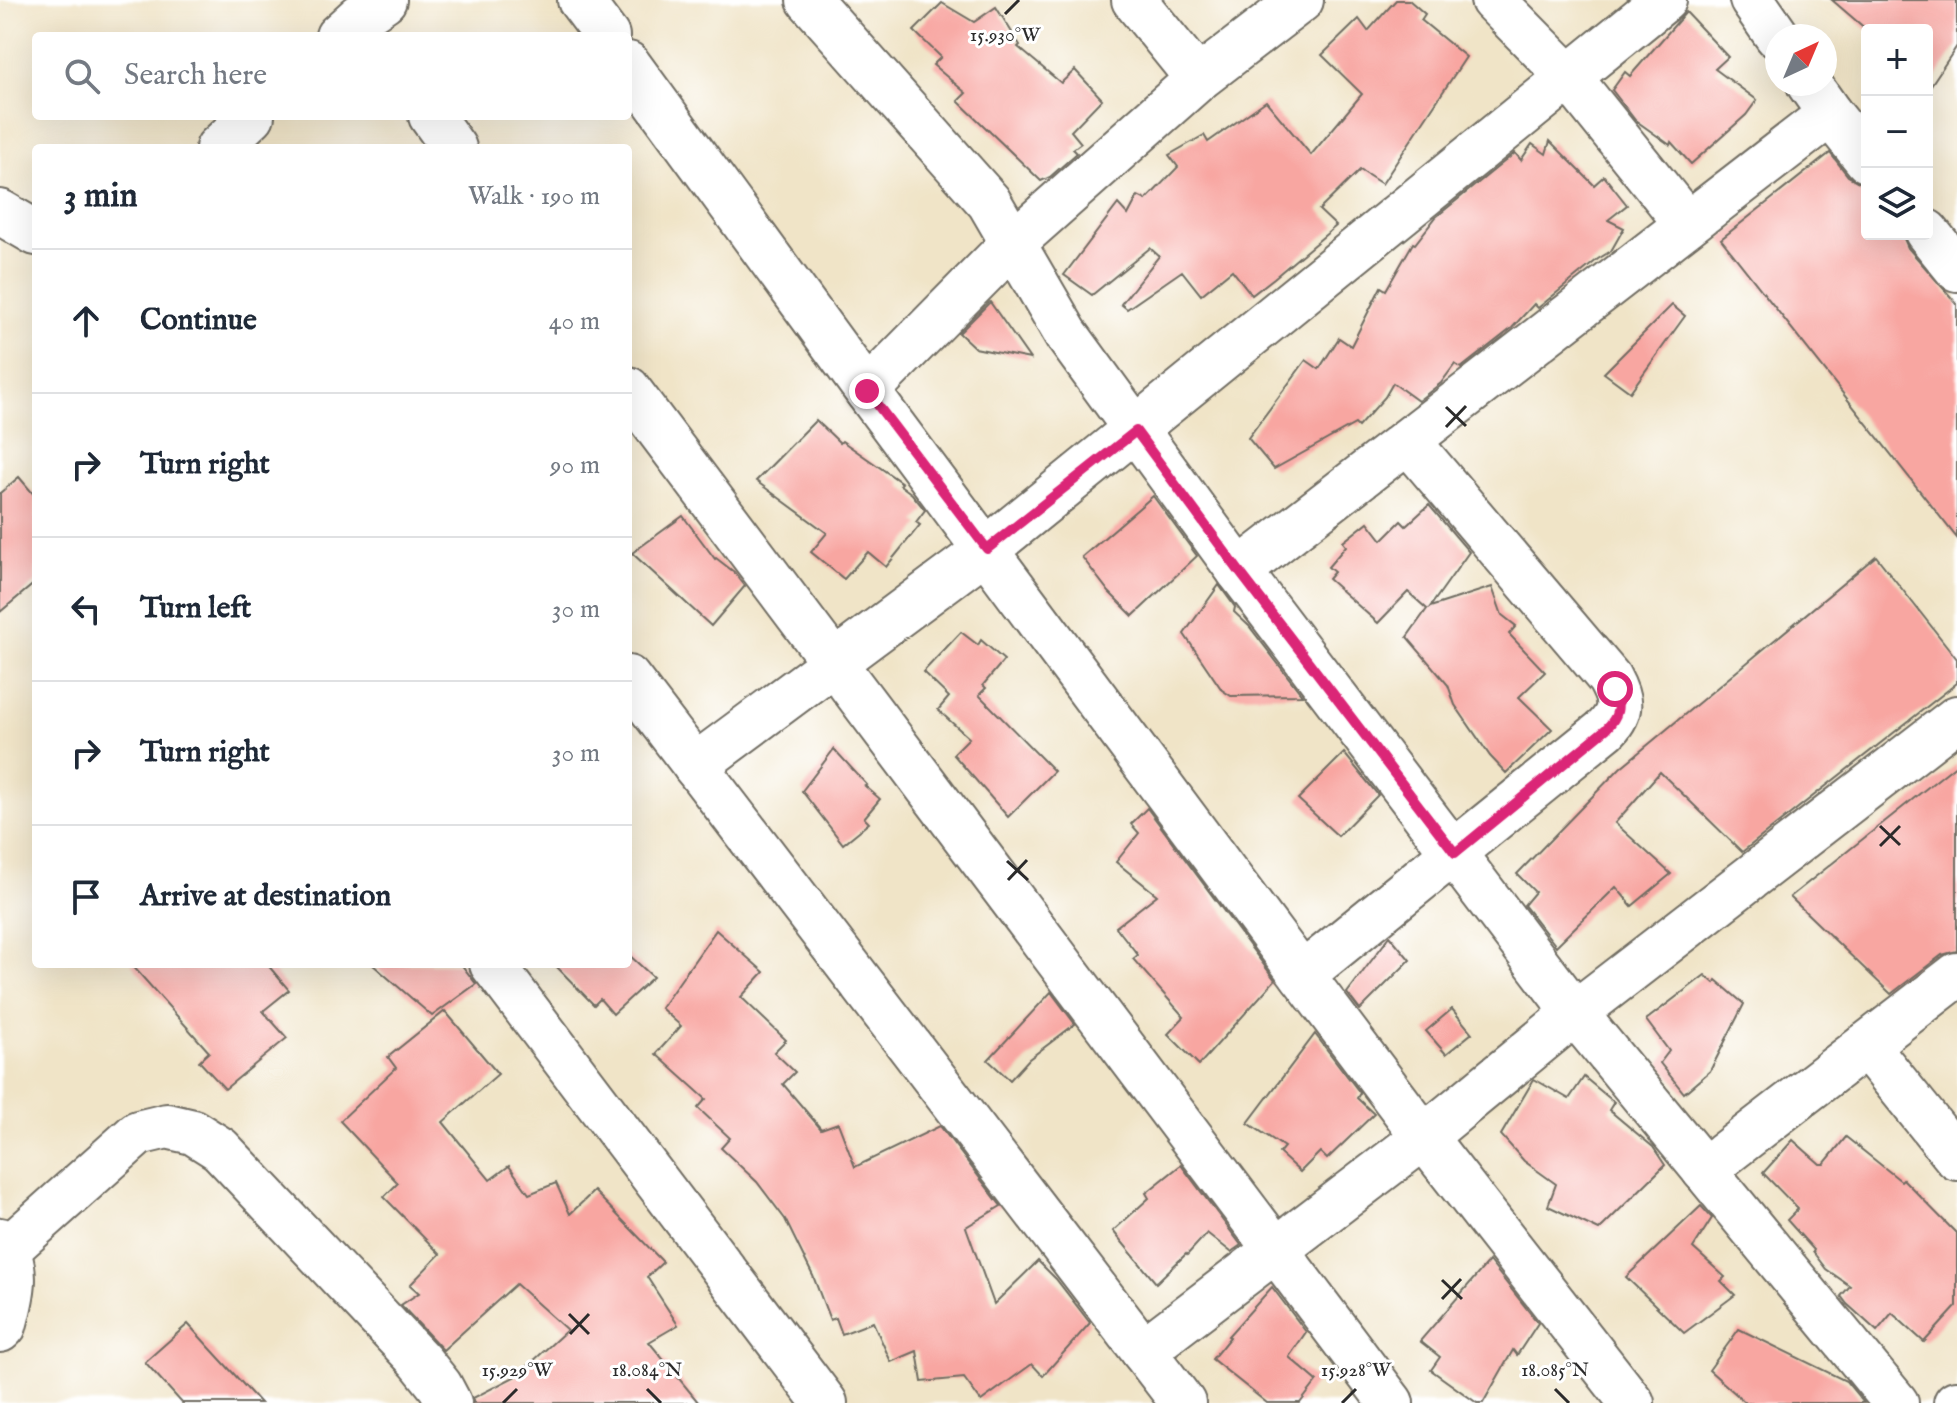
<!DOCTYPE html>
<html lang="en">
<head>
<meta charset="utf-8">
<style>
	:root { --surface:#fff; --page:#f2f2f3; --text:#1f2937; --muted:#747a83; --line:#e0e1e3 }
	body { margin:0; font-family:"IM FELL English",serif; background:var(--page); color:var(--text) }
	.controls { position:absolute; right:24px; top:24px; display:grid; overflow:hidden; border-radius:8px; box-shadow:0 8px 32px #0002 }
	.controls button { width:72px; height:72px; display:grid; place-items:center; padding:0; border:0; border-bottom:2px solid var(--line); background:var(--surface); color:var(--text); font:40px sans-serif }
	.compass { position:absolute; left:1765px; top:24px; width:72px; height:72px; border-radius:50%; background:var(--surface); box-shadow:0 8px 32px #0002; rotate:44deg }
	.stop { position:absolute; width:24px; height:24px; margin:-18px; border:6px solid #db2777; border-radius:50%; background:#fff }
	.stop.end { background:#db2777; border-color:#fff; box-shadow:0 2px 8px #0008 }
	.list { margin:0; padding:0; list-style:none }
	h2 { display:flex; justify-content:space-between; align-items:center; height:104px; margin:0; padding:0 32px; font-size:34px }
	h2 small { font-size:26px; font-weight:400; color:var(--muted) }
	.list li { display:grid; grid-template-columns:52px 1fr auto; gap:24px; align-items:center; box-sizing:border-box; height:144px; padding:0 32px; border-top:2px solid var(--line) }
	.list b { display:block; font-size:30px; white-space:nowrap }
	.list em { font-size:26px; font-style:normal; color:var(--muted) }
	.icon { flex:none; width:44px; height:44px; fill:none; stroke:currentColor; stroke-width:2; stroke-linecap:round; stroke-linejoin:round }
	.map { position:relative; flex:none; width:1957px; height:1403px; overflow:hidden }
	.search { position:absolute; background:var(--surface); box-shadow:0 8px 32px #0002; left:32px; top:32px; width:600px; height:88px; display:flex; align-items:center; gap:20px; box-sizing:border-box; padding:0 28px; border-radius:8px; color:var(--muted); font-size:30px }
	.panel { position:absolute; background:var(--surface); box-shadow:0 8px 32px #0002; left:32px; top:144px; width:600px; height:824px; border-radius:8px }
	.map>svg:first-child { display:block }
	.building { fill:#f8a6a1 }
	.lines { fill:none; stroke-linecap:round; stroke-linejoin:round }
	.minor-casing { stroke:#706c62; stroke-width:48 }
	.minor { stroke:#fff; stroke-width:44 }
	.route { stroke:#db2777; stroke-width:10 }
	.ticks { fill:none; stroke:#2b2b2b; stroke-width:3 }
	.ticks-label { font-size:20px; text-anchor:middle; fill:#2b2b2b; stroke:#fff; stroke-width:6; stroke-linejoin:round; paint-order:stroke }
</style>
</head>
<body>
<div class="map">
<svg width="1957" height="1403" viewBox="0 0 1957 1403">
	<rect width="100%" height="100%" fill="#fff"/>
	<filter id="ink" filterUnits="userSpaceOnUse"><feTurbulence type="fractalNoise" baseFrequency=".0125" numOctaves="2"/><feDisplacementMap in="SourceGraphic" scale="16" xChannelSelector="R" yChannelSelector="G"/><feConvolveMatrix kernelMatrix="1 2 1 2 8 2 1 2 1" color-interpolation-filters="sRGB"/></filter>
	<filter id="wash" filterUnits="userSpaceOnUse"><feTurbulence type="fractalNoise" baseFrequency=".006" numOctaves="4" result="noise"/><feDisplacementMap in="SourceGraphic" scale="32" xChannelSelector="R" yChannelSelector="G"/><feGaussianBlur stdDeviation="1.8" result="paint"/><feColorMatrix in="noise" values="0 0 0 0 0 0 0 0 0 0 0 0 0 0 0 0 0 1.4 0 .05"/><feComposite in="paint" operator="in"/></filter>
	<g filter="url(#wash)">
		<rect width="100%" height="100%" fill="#f0e4c7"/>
		<g id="blocks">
			<g class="building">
				<path d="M 1396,0 L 1409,0 L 1425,14 L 1421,20 L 1466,57 L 1382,184 L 1360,170 L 1319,210 L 1336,226 L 1274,278 L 1252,295 L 1232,270 L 1201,295 L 1182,271 L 1127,309 L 1121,304 L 1159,256 L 1150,248 L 1092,295 L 1064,275 L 1118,204 L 1128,215 L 1138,196 L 1146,200 L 1178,167 L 1169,155 L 1204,135 L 1208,142 L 1266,101 L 1311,155 L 1362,94 L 1322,55 L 1359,19 L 1368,31 Z"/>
				<path d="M 1832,0 L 1957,0 L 1957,46 L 1927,91 L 1927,30 L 1867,30 Z"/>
				<path d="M 942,3 L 974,22 L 996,7 L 1020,45 L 1018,47 L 1061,83 L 1075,70 L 1102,99 L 1071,131 L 1081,143 L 1073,149 L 1077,153 L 1050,177 L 1041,181 L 958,101 L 966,93 L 933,65 L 941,57 L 914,31 Z"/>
				<path d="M 1686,12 L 1728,57 L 1715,69 L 1757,100 L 1746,115 L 1691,164 L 1671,142 L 1670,145 L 1635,120 L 1612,90 L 1625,72 L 1630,76 Z"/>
				<path d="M 1550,141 L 1594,185 L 1604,176 L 1627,205 L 1608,220 L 1624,228 L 1611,251 L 1598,259 L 1538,308 L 1534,304 L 1512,328 L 1461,368 L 1455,364 L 1441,383 L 1418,401 L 1393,383 L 1385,397 L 1358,427 L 1355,424 L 1274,469 L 1248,438 L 1306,360 L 1319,369 L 1339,338 L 1351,346 L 1381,287 L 1386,290 L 1413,243 L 1415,244 L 1436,217 L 1515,153 L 1521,160 L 1532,144 L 1546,154 Z"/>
				<path d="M 1830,153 L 1848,176 L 1862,184 L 1867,190 L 1867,234 L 1902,234 L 1908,248 L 1957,304 L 1957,538 L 1721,239 Z"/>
				<path d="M 990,302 L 1030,359 L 975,348 L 959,333 Z"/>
				<path d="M 1672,305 L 1685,316 L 1630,392 L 1604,373 Z"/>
				<path d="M 816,420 L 840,443 L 842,441 L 902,483 L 900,485 L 912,494 L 925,510 L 916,522 L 920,525 L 886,567 L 868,552 L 844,579 L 811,552 L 827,533 L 756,481 Z"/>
				<path d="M 19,477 L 36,497 L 36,582 L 0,612 L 0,493 Z"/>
				<path d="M 1153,496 L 1197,556 L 1133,616 L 1109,592 L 1082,557 Z"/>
				<path d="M 1429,505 L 1469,552 L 1430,607 L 1492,587 L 1502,615 L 1516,626 L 1509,634 L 1545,672 L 1519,697 L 1552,729 L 1506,773 L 1490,756 L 1455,705 L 1448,685 L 1407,637 L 1427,609 L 1408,592 L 1378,623 L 1328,579 L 1334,572 L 1328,567 L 1346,546 L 1343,542 L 1368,522 L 1382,540 L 1401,521 L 1406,526 Z"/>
				<path d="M 683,516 L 715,559 L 716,558 L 734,572 L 745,586 L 711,626 L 632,553 Z"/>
				<path d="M 1876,556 L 1957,659 L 1957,683 L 1742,852 L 1660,772 L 1615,823 L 1671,874 L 1632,906 L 1616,887 L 1556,946 L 1524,905 L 1535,892 L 1517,874 L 1620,768 Z"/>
				<path d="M 1219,585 L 1235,607 L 1234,612 L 1249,626 L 1302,695 L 1231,696 L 1222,690 L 1184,634 Z"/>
				<path d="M 961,632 L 978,645 L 981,640 L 1004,660 L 983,685 L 986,688 L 979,695 L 1054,771 L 1008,817 L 953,754 L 969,738 L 938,710 L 949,697 L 923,672 Z"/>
				<path d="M 834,749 L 867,785 L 865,786 L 880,799 L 864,818 L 869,823 L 843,844 L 802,791 Z"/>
				<path d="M 1344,753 L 1378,795 L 1338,836 L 1298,799 Z"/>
				<path d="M 1957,764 L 1957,951 L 1942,955 L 1891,994 L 1790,897 Z"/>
				<path d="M 1147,808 L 1275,980 L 1199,1065 L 1168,1034 L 1184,1017 L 1133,959 L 1138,955 L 1116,927 L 1157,895 L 1116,862 L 1139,833 L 1131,824 Z"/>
				<path d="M 716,930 L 764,972 L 741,997 L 786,1040 L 774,1052 L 795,1072 L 783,1084 L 821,1129 L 838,1123 L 855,1167 L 940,1126 L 1001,1206 L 966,1227 L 994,1304 L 1038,1261 L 1056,1279 L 1090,1323 L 1043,1376 L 1032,1364 L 981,1401 L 964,1378 L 922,1382 L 917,1351 L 891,1362 L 873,1322 L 842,1334 L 836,1318 L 830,1320 L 813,1276 L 785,1219 L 757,1182 L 721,1148 L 730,1138 L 698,1108 L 706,1099 L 656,1054 L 681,1026 L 661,1008 Z"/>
				<path d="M 1390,936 L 1410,960 L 1360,1010 L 1347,993 Z"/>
				<path d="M 628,954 L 653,977 L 613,1014 L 600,999 L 594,1005 L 554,964 L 628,964 Z"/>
				<path d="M 131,964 L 267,964 L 289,990 L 263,1011 L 287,1038 L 225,1089 L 199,1061 L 209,1052 Z"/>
				<path d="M 372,964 L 461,964 L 476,984 L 432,1016 Z"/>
				<path d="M 1705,975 L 1714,983 L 1716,980 L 1744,1004 L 1710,1071 L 1684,1093 L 1660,1063 L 1669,1051 L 1646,1020 Z"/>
				<path d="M 1051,992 L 1075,1024 L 1029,1059 L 1010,1080 L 988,1060 Z"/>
				<path d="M 1452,1009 L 1472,1033 L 1446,1054 L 1426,1031 Z"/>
				<path d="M 445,1011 L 498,1074 L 443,1122 L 490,1180 L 509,1166 L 529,1194 L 556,1183 L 570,1214 L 594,1191 L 663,1262 L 647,1277 L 678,1325 L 649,1342 L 699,1403 L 474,1403 L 473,1398 L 518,1375 L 567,1330 L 516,1284 L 443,1350 L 401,1305 L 419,1293 L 410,1285 L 440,1254 L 384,1197 L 398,1183 L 340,1121 L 396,1068 L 388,1057 Z"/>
				<path d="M 1315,1034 L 1360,1093 L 1357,1098 L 1374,1114 L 1327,1159 L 1320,1152 L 1300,1172 L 1279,1153 L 1284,1147 L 1248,1123 Z"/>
				<path d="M 1584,1077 L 1614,1102 L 1609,1110 L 1653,1147 L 1665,1165 L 1599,1230 L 1548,1206 L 1556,1184 L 1524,1161 L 1501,1135 L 1534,1079 L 1569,1099 Z"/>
				<path d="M 1846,1137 L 1901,1181 L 1903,1179 L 1957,1234 L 1957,1306 L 1924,1342 L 1892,1313 L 1877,1331 L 1847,1304 L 1841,1296 L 1850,1286 L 1826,1269 L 1813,1252 L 1814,1250 L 1787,1220 L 1798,1209 L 1763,1173 L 1793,1140 L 1820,1164 L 1824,1164 Z"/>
				<path d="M 1181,1165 L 1241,1245 L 1231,1252 L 1207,1233 L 1187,1255 L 1186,1254 L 1156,1283 L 1113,1231 L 1149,1198 L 1146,1193 Z"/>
				<path d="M 1701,1206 L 1712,1218 L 1693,1248 L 1725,1277 L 1721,1281 L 1735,1295 L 1684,1333 L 1626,1277 Z"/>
				<path d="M 1489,1261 L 1538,1323 L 1517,1355 L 1513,1350 L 1483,1403 L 1477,1403 L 1431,1370 L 1440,1357 L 1420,1341 Z"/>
				<path d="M 1272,1287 L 1306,1332 L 1289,1357 L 1317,1381 L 1300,1403 L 1267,1403 L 1212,1359 L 1230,1337 L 1228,1336 Z"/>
				<path d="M 188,1324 L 233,1373 L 260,1403 L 182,1403 L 145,1362 Z"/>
				<path d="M 1739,1329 L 1846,1381 L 1864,1403 L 1746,1403 L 1709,1370 Z"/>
			</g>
		</g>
	</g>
	<g filter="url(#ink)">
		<use href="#blocks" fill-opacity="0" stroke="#706c62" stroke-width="2"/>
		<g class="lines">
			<g class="minor-casing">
				<g id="minor">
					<path d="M 580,0 L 607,36"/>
					<path d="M 809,0 L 989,202 L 1066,334 L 1239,571 L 1575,1013 L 1896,1403"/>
					<path d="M 1134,0 L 1198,79"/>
					<path d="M 1493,0 L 1569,77 L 1687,224"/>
					<path d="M 1752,0 L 1777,36"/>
					<path d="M 338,36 L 359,17 L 384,0"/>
					<path d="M 628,64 L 867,391 L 1302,975 L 1424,1137 L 1632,1403"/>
					<path d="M 1809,84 L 1830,114 L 1867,160"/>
					<path d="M 431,116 L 454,148"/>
					<path d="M 218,148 L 252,116"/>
					<path d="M 0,212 L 36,233"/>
					<path d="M 1927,232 L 1957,269"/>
					<path d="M 628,389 L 1391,1403"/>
					<path d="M 867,391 L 1013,243 L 1198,79 L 1301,0"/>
					<path d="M 1239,571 L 1830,114"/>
					<path d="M 628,678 L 1183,1403"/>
					<path d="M 695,766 L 987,549 L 1664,0"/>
					<path d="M 492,964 L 825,1403"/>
					<path d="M 1302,975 L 1606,729 C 1623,711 1621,700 1609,678 L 1408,441"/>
					<path d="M 1866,1045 L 1957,1158"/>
					<path d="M 1704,1170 L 1957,975"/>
					<path d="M 0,1240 C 21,1266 12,1297 4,1326 L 0,1330"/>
					<path d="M 8,1249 L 138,1133 L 167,1126 L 193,1132 L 220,1149 L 420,1361 L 440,1386 L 449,1403"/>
					<path d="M 1143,1351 L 1424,1137 L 1575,1013 L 1957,718"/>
					<path d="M 1956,1403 L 1957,1403"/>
				</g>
			</g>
			<use href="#minor" class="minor"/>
		</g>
	</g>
	<g class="lines" filter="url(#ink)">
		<path class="route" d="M 867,391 L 987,549 L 1136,431 L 1239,571 L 1455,853 L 1606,729 C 1619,716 1620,707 1615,689"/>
	</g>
	<path class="ticks" d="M 1005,14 L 1019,0M 1446,407 L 1466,426M 1446,427 L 1466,406M 1880,826 L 1900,845M 1880,846 L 1900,826M 1007,861 L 1028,880M 1008,880 L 1027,860M 1442,1280 L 1462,1299M 1442,1299 L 1461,1279M 569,1314 L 589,1334M 570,1334 L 589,1314M 647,1389 L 661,1403M 1555,1389 L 1569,1403M 503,1403 L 517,1389M 1342,1403 L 1356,1389"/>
	<g class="ticks-label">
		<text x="1005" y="41">15.930°W</text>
		<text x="517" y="1376">15.929°W</text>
		<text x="1356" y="1376">15.928°W</text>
		<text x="647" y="1376">18.084°N</text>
		<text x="1555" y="1376">18.085°N</text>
	</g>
</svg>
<div class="controls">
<button>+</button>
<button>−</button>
<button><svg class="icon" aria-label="layers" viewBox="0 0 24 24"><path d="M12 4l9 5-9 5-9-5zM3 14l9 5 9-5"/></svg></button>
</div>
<svg class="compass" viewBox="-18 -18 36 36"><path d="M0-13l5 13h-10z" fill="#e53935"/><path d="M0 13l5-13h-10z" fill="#747a83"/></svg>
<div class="stop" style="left:1615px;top:689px"></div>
<div class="stop end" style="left:867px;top:391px"></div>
<div class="search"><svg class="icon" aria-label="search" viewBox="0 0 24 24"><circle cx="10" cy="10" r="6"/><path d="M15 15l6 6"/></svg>Search here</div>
<section class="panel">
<h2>3 min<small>Walk · 190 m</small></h2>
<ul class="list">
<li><svg class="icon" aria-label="ahead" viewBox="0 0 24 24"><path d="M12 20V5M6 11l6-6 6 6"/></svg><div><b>Continue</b></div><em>40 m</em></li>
<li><svg class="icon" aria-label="right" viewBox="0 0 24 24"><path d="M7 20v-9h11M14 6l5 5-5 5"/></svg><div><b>Turn right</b></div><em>90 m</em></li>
<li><svg class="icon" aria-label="left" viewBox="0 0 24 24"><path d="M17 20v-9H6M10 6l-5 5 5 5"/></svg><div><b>Turn left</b></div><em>30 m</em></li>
<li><svg class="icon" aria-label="right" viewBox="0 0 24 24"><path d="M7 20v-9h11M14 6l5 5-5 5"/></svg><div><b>Turn right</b></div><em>30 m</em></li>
<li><svg class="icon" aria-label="arrive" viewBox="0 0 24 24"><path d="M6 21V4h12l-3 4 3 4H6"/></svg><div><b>Arrive at destination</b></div></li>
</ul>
</section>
</div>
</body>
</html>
